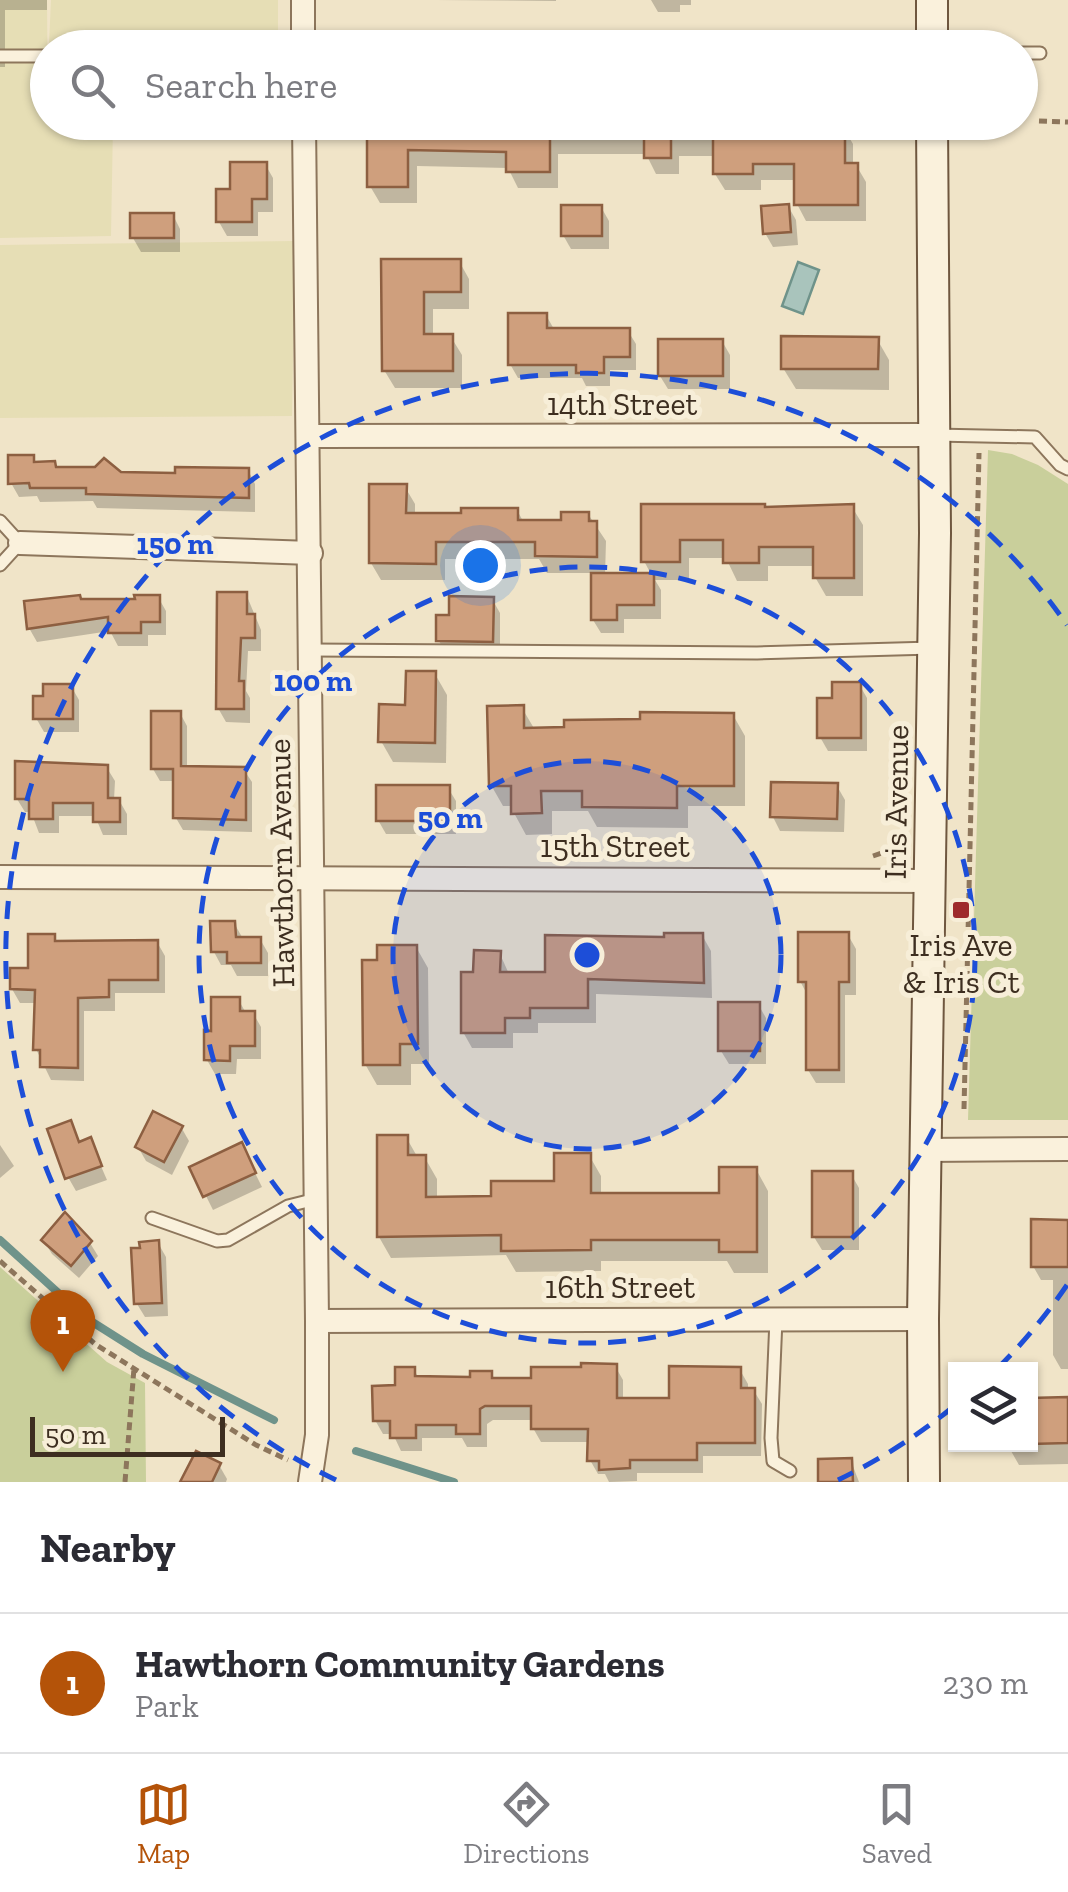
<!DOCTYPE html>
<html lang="en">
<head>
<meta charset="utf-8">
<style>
	:root { --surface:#fff; --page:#f7f7f7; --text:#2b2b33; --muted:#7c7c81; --line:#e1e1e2; --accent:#b45309 }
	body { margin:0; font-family:"Zilla Slab",serif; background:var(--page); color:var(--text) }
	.controls { position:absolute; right:30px; bottom:30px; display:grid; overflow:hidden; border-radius:0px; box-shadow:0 2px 8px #0004 }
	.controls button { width:90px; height:90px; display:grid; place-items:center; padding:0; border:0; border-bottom:2px solid var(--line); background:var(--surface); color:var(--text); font:50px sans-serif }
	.scale { position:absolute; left:30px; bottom:25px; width:195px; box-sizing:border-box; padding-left:10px; border:5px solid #3d2e20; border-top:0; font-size:28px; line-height:35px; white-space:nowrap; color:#3d2e20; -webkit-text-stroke:8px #f7eed8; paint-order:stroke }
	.you { position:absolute; left:480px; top:565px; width:35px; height:35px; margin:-25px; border:8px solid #fff; border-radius:50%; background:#1a73e8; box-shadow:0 0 0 15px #1a73e833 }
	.badge { display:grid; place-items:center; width:65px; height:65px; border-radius:50%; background:var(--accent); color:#fff; font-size:32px; font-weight:700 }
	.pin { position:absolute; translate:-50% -82px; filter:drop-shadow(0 2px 5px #0008) }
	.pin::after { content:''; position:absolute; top:52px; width:35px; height:30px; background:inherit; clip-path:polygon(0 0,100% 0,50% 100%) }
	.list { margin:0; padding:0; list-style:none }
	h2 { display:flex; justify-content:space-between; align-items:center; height:130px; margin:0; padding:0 40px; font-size:42px }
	h2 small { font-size:32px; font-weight:400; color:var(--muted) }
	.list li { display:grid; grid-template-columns:65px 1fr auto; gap:30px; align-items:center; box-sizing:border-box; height:140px; padding:0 40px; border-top:2px solid var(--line) }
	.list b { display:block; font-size:38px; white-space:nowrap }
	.list p { margin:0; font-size:32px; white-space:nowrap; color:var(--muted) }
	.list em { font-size:32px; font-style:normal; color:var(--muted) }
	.icon { flex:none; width:55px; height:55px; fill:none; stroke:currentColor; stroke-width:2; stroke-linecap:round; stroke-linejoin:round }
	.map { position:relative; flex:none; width:1068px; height:1482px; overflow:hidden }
	.search { position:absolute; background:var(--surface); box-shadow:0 2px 8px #0004; left:30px; right:30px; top:30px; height:110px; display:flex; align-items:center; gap:25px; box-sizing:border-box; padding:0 35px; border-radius:55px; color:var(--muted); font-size:38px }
	.sheet { height:270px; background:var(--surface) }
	nav { display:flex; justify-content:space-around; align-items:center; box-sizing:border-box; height:140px; border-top:2px solid var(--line); background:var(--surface); font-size:28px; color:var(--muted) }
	nav a { display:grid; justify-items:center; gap:5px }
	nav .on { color:var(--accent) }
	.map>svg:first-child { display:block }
	.farmland { fill:#e6deb5 }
	.green { fill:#c9cf9b }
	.water { fill:#a9c4bc; stroke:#6f938a; stroke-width:2.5 }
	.shadow { fill:#0003 }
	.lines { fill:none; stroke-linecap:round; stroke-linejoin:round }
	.stream { stroke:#6f938a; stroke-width:8 }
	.building { fill:#cf9f7d; stroke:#8d5f41; stroke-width:2.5 }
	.lane-casing { stroke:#8d765c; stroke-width:15 }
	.street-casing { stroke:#8d765c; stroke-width:26 }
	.secondary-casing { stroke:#6f573f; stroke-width:34 }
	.path { stroke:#8d765c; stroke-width:5; stroke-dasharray:8 5; stroke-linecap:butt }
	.lane { stroke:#faf1dc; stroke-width:11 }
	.street { stroke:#faf1dc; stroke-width:22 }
	.secondary { stroke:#faf1dc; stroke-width:30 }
	.ring { fill:none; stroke:#1d4ed8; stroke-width:5; stroke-dasharray:18 12 }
	.poi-dot { fill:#9e2a2b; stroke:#f7eed8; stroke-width:4 }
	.labels { text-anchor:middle; stroke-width:10; stroke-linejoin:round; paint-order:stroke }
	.street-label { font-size:32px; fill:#3d2e20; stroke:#f7eed8 }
	.poi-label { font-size:32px; fill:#3d2e20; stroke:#f7eed8 }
	.centre { fill:#1d4ed8; stroke:#f7eed8; stroke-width:5 }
	.ring-label { font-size:30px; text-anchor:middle; font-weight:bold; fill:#1d4ed8; stroke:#f7eed8; stroke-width:10; stroke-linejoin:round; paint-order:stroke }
</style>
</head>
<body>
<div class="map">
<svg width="1068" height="1482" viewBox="0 0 1068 1482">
	<rect width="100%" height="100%" fill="#f0e4c8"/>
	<g class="farmland">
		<path d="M 0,0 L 47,0 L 48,122 L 113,123 L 111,236 L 0,238 Z"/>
		<path d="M 51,0 L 278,0 L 278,44 L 49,44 Z"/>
		<path d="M 295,241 L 292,416 L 0,418 L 0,245 Z"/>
	</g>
	<g class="green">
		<path d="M 988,450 L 1012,454 L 1038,465 L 1068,484 L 1068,1120 L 968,1120 Z"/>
		<path d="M 0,1267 L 107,1362 L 145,1383 L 146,1482 L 0,1482 Z"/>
	</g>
	<path class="water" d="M 798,262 L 819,270 L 803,314 L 782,306 Z"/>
	<g class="shadow">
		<path d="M 0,0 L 47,0 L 47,10 L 5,10 L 5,67 L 0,67 Z"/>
		<path d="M 435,0 L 556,0 L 556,1 Z"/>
		<path d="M 651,0 L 691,0 L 691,5 L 680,5 L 680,12 L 658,12 Z"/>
		<path d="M 370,122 L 761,122 L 761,127 L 843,127 L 853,144 L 853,165 L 856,165 L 866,182 L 866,221 L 806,221 L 797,204 L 797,180 L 761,180 L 761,190 L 725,190 L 715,174 L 715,156 L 679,156 L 679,174 L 656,174 L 646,154 L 558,154 L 558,188 L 518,188 L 508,168 L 417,166 L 417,203 L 380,203 L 370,186 Z"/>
		<path d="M 265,164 L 273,178 L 273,212 L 258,212 L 258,236 L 227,236 L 219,222 L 232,191 Z"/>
		<path d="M 788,206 L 796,220 L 798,245 L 773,247 L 765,233 Z"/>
		<path d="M 601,207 L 609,221 L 609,249 L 571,249 L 563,235 Z"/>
		<path d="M 173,215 L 180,229 L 180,252 L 141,252 L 133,238 Z"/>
		<path d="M 383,261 L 459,261 L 469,279 L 469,309 L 433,309 L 433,337 L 451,337 L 462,355 L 462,388 L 395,388 L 384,370 Z"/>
		<path d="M 546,315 L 555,331 L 628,331 L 636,344 L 636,370 L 610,370 L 610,386 L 586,386 L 582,378 L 518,378 L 510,364 Z"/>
		<path d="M 877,339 L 889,360 L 889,390 L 796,389 L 783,368 Z"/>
		<path d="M 722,341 L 730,355 L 730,389 L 668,389 L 660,376 Z"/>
		<path d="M 32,458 L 36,464 L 57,469 L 120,475 L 177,475 L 248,470 L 255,484 L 255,512 L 97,508 L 93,501 L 40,502 L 37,496 L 19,497 L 11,483 Z"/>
		<path d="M 405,487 L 415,504 L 415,515 L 463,516 L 517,510 L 524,523 L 564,523 L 588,514 L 606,541 L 605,576 L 652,576 L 644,561 L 644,507 L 815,509 L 852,507 L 863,525 L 863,596 L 826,596 L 815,577 L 815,566 L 768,566 L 768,581 L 737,581 L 726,558 L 689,558 L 689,580 L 655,580 L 661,590 L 661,619 L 624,619 L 624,633 L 601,633 L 593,620 L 593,573 L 547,573 L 539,559 L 445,559 L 445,580 L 381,580 L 371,563 Z"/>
		<path d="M 246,594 L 261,630 L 261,651 L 248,651 L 246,691 L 250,698 L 250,723 L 226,722 L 218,708 Z"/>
		<path d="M 158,597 L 166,611 L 166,635 L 148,635 L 148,646 L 118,646 L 110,631 L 37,642 L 29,628 L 81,602 L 138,602 Z"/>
		<path d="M 492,599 L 500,613 L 500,655 L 447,655 L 439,641 L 451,618 Z"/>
		<path d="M 435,674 L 447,695 L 446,763 L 393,762 L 381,741 Z"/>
		<path d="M 859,684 L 867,698 L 867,751 L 828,751 L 820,737 L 835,700 Z"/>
		<path d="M 71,686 L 79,700 L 79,732 L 44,732 L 36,718 L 45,698 Z"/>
		<path d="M 522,708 L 535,730 L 733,715 L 745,736 L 745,806 L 688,806 L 688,828 L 597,827 L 588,811 L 552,811 L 552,834 L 526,835 L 514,813 L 514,806 L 503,806 L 491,785 Z"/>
		<path d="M 180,713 L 187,726 L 187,769 L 244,770 L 252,782 L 252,832 L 183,830 L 176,818 L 176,781 L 160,781 L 153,769 Z"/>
		<path d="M 107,768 L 115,781 L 114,800 L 119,800 L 127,814 L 127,835 L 103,835 L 95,816 L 59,816 L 59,833 L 39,833 L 31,812 L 25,812 L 17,799 Z"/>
		<path d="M 837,786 L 845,800 L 844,832 L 780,831 L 773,817 Z"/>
		<path d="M 448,788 L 456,801 L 456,834 L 386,834 L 378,820 Z"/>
		<path d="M 234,923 L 242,937 L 260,939 L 268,953 L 268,976 L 237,976 L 231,965 L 221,965 L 214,952 Z"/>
		<path d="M 702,935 L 711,951 L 712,998 L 596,994 L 596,1023 L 538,1023 L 538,1033 L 513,1033 L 513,1048 L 472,1048 L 463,1032 L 475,974 L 500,954 L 509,974 L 547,974 L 666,940 Z"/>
		<path d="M 848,935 L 856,949 L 856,995 L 845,995 L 845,1083 L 816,1083 L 808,1070 L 808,996 L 800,981 Z"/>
		<path d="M 53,937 L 57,944 L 157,942 L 165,956 L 165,993 L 115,993 L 115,1011 L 84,1011 L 84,1081 L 51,1080 L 36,1049 L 37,1003 L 20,1003 L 12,989 L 31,970 Z"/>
		<path d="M 416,947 L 428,968 L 429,1064 L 411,1064 L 411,1085 L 377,1085 L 365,1064 L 380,962 Z"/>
		<path d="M 238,999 L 246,1013 L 253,1013 L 261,1027 L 261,1059 L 237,1059 L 236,1074 L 215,1074 L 207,1060 L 214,1033 Z"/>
		<path d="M 758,1004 L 766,1018 L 766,1064 L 729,1064 L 721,1051 Z"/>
		<path d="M 70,1123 L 81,1144 L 90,1141 L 107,1180 L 76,1191 L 68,1177 Z"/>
		<path d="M 181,1127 L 189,1141 L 172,1175 L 146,1161 L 138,1147 Z"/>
		<path d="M 406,1137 L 418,1158 L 425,1158 L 437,1179 L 437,1199 L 493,1198 L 556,1184 L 589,1155 L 601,1176 L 601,1196 L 722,1196 L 756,1169 L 768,1191 L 768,1273 L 734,1273 L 727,1261 L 601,1261 L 601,1271 L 516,1272 L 506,1255 L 391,1258 L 379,1237 Z"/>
		<path d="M 0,1145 L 14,1166 L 0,1178 Z"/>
		<path d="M 248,1159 L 262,1187 L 213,1210 L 192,1168 Z"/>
		<path d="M 851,1174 L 859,1188 L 859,1250 L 822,1250 L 814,1237 Z"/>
		<path d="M 1068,1222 L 1068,1369 L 1061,1369 L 1053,1355 L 1053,1280 L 1041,1280 L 1033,1266 Z"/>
		<path d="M 44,1241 L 90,1243 L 98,1256 L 79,1278 L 52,1254 Z"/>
		<path d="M 158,1243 L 166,1257 L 168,1316 L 145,1317 L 137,1304 Z"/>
		<path d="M 615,1366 L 623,1380 L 623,1400 L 671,1400 L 740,1370 L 748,1384 L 748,1391 L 754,1391 L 762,1404 L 761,1456 L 703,1456 L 703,1473 L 637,1473 L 637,1481 L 609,1482 L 605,1474 L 598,1474 L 590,1460 L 590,1442 L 541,1442 L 533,1428 L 533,1420 L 493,1420 L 487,1424 L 487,1447 L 467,1447 L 462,1438 L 422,1438 L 422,1451 L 401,1451 L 393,1434 L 383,1434 L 375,1420 L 414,1370 L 419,1378 L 473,1379 L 491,1373 L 495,1380 L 534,1380 Z"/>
		<path d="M 1068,1399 L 1068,1464 L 1019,1465 L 1007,1444 L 1030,1444 L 1030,1400 Z"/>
		<path d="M 851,1461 L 859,1482 L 821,1482 Z"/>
		<path d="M 219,1465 L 227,1479 L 226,1482 L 183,1482 Z"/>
	</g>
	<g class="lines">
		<g class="stream">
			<path d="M 0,1240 L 86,1318 L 143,1354 L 274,1420"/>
			<path d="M 356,1451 L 454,1482"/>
		</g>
	</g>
	<g class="building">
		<path d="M 367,122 L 550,122 L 550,172 L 506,172 L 506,152 L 408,150 L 408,187 L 367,187 Z"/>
		<rect x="644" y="122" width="27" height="36"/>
		<path d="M 713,122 L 845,125 L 845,163 L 858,163 L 858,205 L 794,205 L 794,164 L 753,164 L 753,174 L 713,174 Z"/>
		<path d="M 230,162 L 267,162 L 267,199 L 252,199 L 252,222 L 216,222 L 216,189 L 230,189 Z"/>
		<path d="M 789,204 L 791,232 L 763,234 L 761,206 Z"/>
		<rect x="561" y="205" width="41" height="31"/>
		<rect x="130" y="213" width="44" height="25"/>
		<path d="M 381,259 L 461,259 L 461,292 L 424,292 L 424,334 L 453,334 L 453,371 L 382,371 Z"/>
		<path d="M 508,313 L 547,313 L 547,328 L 630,328 L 630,357 L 604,357 L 604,373 L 576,373 L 576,365 L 508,365 Z"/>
		<path d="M 781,336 L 879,337 L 878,369 L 781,369 Z"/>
		<rect x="658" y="339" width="65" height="37"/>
		<path d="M 8,455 L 34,455 L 34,462 L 55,461 L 56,467 L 95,467 L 104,458 L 121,472 L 175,473 L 175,467 L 249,468 L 249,498 L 86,494 L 86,488 L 30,488 L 29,483 L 8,484 Z"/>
		<path d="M 369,484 L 407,484 L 406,513 L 461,513 L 461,508 L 518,508 L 518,520 L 561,520 L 561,512 L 589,512 L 589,521 L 597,521 L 597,557 L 535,556 L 535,542 L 436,542 L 436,564 L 369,563 Z"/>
		<path d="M 641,504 L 765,504 L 765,507 L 854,504 L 854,578 L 813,578 L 813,547 L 759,547 L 759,563 L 723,563 L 723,540 L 680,540 L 680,562 L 641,562 Z"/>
		<path d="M 591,573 L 654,573 L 654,605 L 617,605 L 617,620 L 591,620 Z"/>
		<path d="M 217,592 L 247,592 L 247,614 L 255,614 L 255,638 L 241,638 L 239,681 L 244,681 L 244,709 L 216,709 Z"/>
		<path d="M 80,595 L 81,599 L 135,599 L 134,595 L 160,595 L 160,622 L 141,622 L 141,633 L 108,633 L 108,617 L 27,629 L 24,601 Z"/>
		<path d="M 449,596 L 494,597 L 493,642 L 436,641 L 436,615 L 449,615 Z"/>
		<path d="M 406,671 L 436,671 L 435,743 L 378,742 L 379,704 L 405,705 Z"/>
		<path d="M 832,682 L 861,682 L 861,738 L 817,738 L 817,698 L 832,698 Z"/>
		<path d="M 43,684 L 73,684 L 73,719 L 33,719 L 33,696 L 43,696 Z"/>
		<path d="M 524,705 L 524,728 L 564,727 L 564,720 L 640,719 L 640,712 L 734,713 L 734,786 L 677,786 L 677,808 L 582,807 L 582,791 L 541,791 L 542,813 L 511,814 L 511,786 L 489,786 L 487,706 Z"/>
		<path d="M 151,711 L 181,711 L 181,766 L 246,767 L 246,820 L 173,818 L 173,769 L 151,769 Z"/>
		<path d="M 15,761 L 108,765 L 108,798 L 120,798 L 120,822 L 93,822 L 93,803 L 53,803 L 53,819 L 29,819 L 29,799 L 15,799 Z"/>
		<path d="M 771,782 L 838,783 L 837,819 L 770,817 Z"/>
		<rect x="376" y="785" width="74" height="36"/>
		<path d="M 210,921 L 235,921 L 236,937 L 261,937 L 261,963 L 227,963 L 227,952 L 211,952 Z"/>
		<path d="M 798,932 L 849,932 L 849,982 L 839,982 L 839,1070 L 806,1070 L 806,982 L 798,982 Z"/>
		<path d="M 664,933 L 703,933 L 704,983 L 588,979 L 588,1008 L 530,1008 L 530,1018 L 505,1018 L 505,1033 L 461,1033 L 461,972 L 473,972 L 474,950 L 501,951 L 500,972 L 545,972 L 545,935 L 664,937 Z"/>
		<path d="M 28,934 L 55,934 L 55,941 L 158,940 L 158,980 L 109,980 L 109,997 L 78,998 L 78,1068 L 40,1067 L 40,1050 L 33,1050 L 35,990 L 10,989 L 10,968 L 28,968 Z"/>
		<path d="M 377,945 L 417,945 L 418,1044 L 400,1044 L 400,1065 L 363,1065 L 362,960 L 377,960 Z"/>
		<path d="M 211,997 L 240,997 L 240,1011 L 255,1011 L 255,1046 L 230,1046 L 230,1061 L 204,1060 L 204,1030 L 211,1031 Z"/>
		<rect x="718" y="1002" width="42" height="49"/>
		<path d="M 153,1111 L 183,1126 L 164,1162 L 135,1147 Z"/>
		<path d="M 71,1120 L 79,1142 L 91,1137 L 102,1166 L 65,1179 L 47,1129 Z"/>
		<path d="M 377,1135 L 408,1135 L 408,1155 L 426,1155 L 426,1197 L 491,1196 L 491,1181 L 554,1181 L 554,1153 L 591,1153 L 591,1193 L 719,1193 L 719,1167 L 757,1167 L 757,1252 L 719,1252 L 719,1240 L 591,1240 L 591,1250 L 501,1251 L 501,1235 L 377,1237 Z"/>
		<path d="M 242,1142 L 256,1173 L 203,1197 L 189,1167 Z"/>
		<rect x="812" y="1171" width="41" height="66"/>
		<path d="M 65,1212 L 92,1241 L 71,1266 L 41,1240 Z"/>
		<path d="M 1031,1219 L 1068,1220 L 1068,1267 L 1031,1267 Z"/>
		<path d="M 159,1240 L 162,1303 L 134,1304 L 131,1248 L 140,1248 L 139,1242 Z"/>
		<path d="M 581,1363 L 617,1364 L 617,1398 L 669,1398 L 669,1366 L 741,1367 L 741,1388 L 755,1388 L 755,1443 L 697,1443 L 697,1460 L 630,1460 L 630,1468 L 599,1470 L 599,1461 L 587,1461 L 588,1429 L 531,1429 L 531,1406 L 485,1406 L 480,1409 L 480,1434 L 456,1434 L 456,1425 L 416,1425 L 416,1438 L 390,1438 L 390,1421 L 373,1421 L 372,1386 L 395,1385 L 395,1367 L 415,1367 L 415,1376 L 470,1377 L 470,1371 L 492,1371 L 492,1378 L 531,1378 L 531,1367 L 581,1367 Z"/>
		<path d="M 1068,1397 L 1068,1443 L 1030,1444 L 1030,1398 Z"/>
		<path d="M 196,1451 L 221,1463 L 212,1482 L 180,1482 Z"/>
		<path d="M 852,1458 L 853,1482 L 818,1482 L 818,1459 Z"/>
	</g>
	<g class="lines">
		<g class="lane-casing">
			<g id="lane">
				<path d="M 1020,53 L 1040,53"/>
				<path d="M 0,56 L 48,56"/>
				<path d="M 935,435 L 1035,437 L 1060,465 L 1068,469"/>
				<path d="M 0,521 L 20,543 L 0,565"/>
				<path d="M 311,650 L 757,653 L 932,648"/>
				<path d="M 152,1218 L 217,1241 L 228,1240 L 288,1206 L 316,1199"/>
				<path d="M 776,1319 L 771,1438 L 773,1461 L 790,1471"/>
			</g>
		</g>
		<g class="street-casing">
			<g id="street">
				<path d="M 303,0 L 303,48"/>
				<path d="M 303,47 L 330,48"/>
				<path d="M 304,122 L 317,1321 L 317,1435 L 310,1482"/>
				<path d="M 310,436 L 934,435"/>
				<path d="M 20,543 L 311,553"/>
				<path d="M 0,877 L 930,881"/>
				<path d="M 925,1150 L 1068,1149"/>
				<path d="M 317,1321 L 923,1319"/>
			</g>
		</g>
		<g class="secondary-casing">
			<g id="secondary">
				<path d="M 932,0 L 932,48"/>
				<path d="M 924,1482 L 923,1319 L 935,533 L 932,122"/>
			</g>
		</g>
		<g class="path">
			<path d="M 1039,121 L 1068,122"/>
			<path d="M 873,856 L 894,849"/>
			<path d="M 964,1109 L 979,453"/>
			<path d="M 0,1261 L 95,1344 L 256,1445 L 288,1460"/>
			<path d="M 125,1482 L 134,1368"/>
		</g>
		<use href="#lane" class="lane"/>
		<use href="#street" class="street"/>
		<use href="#secondary" class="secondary"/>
	</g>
	<circle cx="587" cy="955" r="194" fill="#1d4ed8" fill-opacity=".12"/>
	<g class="ring">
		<circle cx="587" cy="955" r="194"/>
		<circle cx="587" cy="955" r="388"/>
		<path d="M1067 1285A582 582 0 0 1 999 1367M953 1407A582 582 0 0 1 838 1480M336 1480A582 582 0 1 1 1067 625"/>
	</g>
	<rect class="poi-dot" x="951" y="900" width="20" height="20" rx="5"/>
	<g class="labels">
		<g class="street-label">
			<text x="622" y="415">14th Street</text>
			<text transform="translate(896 802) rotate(-89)" y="11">Iris Avenue</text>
			<text x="615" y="857">15th Street</text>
			<text transform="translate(281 863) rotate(-91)" y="11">Hawthorn Avenue</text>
			<text x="620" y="1298">16th Street</text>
		</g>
		<g class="poi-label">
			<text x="961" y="956">Iris Ave<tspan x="961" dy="37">&amp; Iris Ct</tspan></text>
		</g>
	</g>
	<circle cx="587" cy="955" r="15" class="centre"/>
	<g class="ring-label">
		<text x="175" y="554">150 m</text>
		<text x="313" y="691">100 m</text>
		<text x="450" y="828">50 m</text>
	</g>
</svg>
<div class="controls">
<button><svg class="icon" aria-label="layers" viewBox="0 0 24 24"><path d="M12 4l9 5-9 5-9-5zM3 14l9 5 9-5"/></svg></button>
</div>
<div class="scale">50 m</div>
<div class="you"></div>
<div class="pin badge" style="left:63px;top:1372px">1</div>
<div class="search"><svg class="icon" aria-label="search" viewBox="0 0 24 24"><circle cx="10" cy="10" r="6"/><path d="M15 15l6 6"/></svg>Search here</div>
</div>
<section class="sheet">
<h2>Nearby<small></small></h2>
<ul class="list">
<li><span class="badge">1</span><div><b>Hawthorn Community Gardens</b><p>Park</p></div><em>230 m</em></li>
</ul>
</section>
<nav>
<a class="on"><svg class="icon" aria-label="map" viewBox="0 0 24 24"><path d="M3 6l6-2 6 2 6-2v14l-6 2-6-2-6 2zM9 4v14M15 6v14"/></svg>Map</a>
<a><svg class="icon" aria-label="directions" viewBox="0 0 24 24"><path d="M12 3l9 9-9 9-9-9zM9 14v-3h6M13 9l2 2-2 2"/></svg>Directions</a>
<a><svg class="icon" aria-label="saved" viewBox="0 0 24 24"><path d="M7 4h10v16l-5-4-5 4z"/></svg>Saved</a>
</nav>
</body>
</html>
